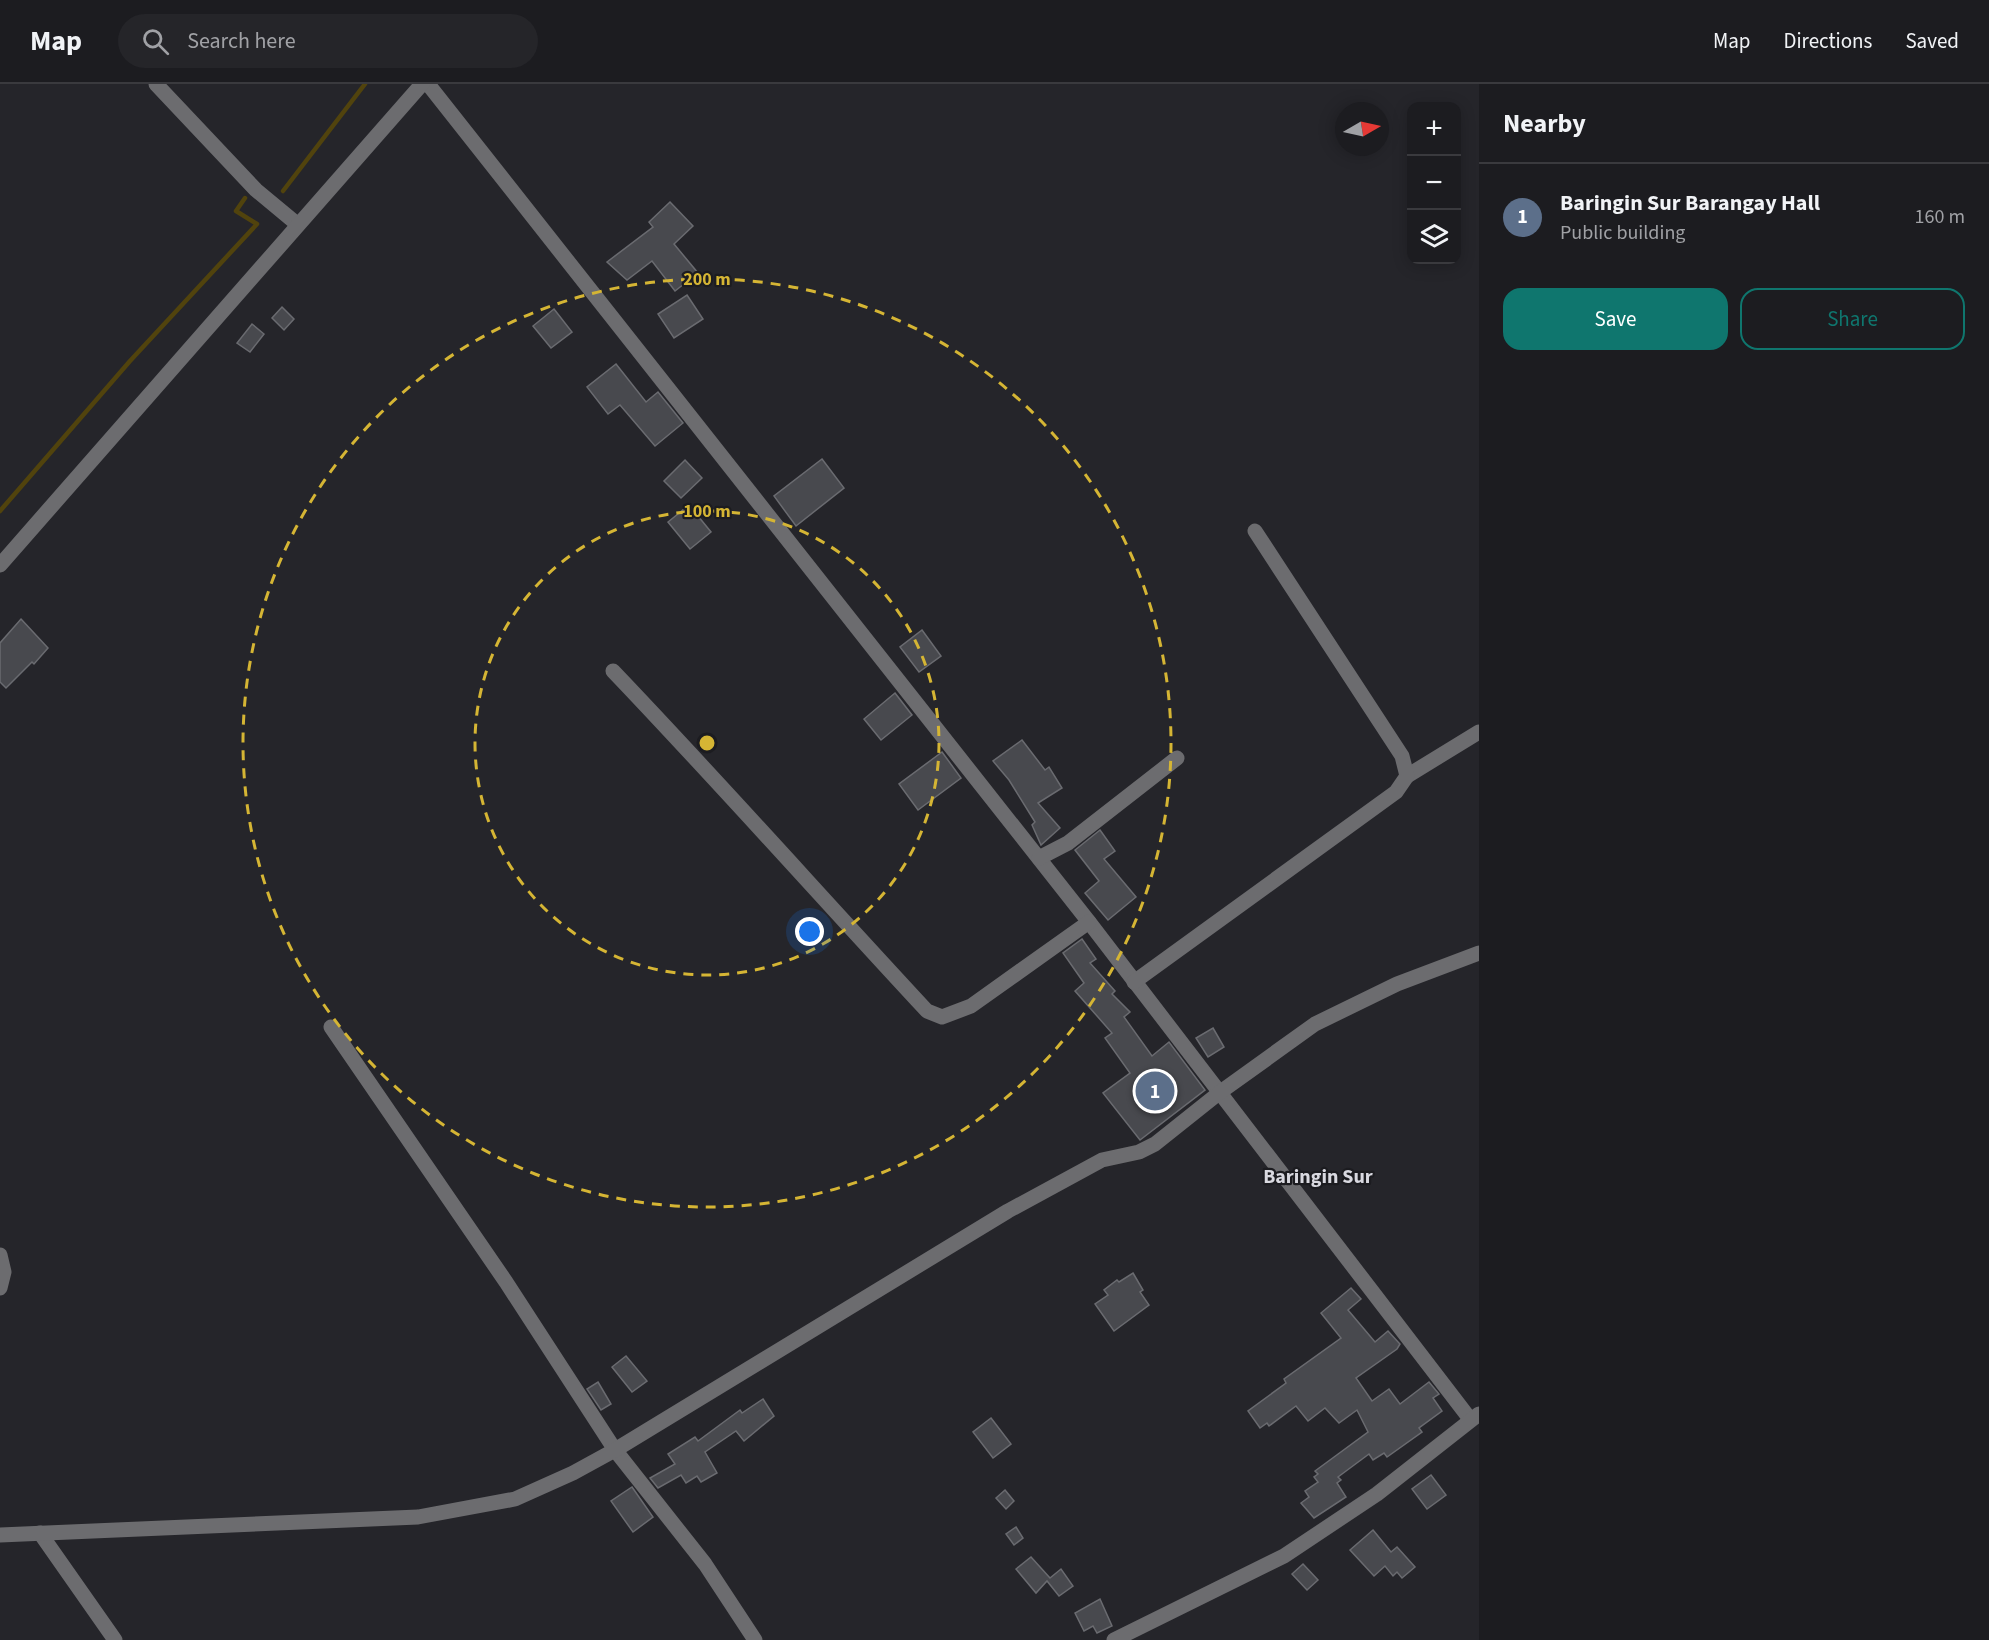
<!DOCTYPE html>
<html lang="en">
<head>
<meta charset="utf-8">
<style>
	:root { --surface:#1c1c20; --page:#252529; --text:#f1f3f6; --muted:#a0a1a5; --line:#3a3a3e; --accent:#0f766e }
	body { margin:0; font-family:"Source Sans 3",sans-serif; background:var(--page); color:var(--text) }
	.controls { position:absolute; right:18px; top:18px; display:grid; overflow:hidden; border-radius:12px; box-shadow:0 3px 15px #0003 }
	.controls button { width:54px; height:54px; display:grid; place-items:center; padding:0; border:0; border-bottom:2px solid var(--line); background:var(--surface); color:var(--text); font:30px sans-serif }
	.compass { position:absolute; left:1335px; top:18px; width:54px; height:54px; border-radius:50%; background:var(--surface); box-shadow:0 3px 15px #0003; rotate:81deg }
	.you { position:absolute; left:810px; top:848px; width:21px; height:21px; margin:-15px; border:4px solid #fff; border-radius:50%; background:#1a73e8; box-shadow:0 0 0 9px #1a73e833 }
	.badge { display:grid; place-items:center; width:39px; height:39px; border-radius:50%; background:var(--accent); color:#fff; font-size:20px; font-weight:700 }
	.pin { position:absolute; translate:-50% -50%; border:3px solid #fff; box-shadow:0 2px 6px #0006 }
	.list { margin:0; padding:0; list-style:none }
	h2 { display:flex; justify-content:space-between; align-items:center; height:78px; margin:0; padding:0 24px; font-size:26px }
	h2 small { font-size:20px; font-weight:400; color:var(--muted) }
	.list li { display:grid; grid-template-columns:39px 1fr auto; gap:18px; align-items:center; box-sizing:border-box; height:108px; padding:0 24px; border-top:2px solid var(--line) }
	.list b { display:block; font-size:22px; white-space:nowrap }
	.list p { margin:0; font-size:20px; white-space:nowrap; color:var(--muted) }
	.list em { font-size:20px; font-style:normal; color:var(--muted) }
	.actions { display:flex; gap:12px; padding:18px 24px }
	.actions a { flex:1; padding:14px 0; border:2px solid var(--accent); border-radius:18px; text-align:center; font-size:21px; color:var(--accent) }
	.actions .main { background:var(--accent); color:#fff }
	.icon { flex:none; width:33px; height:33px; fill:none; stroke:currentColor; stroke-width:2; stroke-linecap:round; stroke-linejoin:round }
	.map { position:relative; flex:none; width:1479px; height:1556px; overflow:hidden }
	header { display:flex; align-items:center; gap:36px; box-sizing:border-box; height:84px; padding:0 30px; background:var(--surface); border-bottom:2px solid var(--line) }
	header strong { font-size:28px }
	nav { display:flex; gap:33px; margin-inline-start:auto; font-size:21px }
	.search { width:420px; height:54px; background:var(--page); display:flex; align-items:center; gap:15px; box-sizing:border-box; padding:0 21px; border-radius:33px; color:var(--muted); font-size:22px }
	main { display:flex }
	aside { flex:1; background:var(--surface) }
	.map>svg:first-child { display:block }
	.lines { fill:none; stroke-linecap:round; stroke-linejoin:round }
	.stream { stroke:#51430d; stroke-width:4.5 }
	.building { fill:#48494e; stroke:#6a6b70; stroke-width:1.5 }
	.minor { stroke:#6c6c6f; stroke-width:15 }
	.ring { fill:none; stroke:#d5b534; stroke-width:3; stroke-dasharray:10 8 }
	.labels { text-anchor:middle; stroke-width:4.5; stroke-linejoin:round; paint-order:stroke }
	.quarter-label { font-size:20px; font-weight:bold; fill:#d9d9e0; stroke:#1c1c20 }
	.centre { fill:#d5b534; stroke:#1c1c20; stroke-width:3 }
	.ring-label { font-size:18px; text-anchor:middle; font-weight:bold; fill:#d5b534; stroke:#1c1c20; stroke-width:4.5; stroke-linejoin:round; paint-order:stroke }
</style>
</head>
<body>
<header>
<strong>Map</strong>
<div class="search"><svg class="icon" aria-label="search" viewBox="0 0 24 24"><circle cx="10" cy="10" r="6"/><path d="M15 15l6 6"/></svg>Search here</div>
<nav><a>Map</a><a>Directions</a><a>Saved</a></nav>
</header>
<main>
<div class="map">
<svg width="1479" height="1556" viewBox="0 0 1479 1556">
	<rect width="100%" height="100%" fill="#25252a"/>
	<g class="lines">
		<g class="stream">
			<path d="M 283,107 L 365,0"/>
			<path d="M 0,427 L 130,277 L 257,140 L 236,127 L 245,114"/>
		</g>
	</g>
	<g class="building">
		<path d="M 670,118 L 693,142 L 674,160 L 698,189 L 675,207 L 652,177 L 627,196 L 607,178 L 653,143 L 649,138 Z"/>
		<path d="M 687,211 L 703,235 L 674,254 L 658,230 Z"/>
		<path d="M 282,223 L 294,235 L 284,246 L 272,234 Z"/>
		<path d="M 554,225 L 572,248 L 551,264 L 533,242 Z"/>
		<path d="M 252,240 L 264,250 L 250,268 L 237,259 Z"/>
		<path d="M 616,280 L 646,318 L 658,308 L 683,339 L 655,362 L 620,321 L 608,330 L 587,303 Z"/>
		<path d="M 822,375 L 844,404 L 796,442 L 774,412 Z"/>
		<path d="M 685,376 L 702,394 L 681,414 L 664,397 Z"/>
		<path d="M 689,421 L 711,448 L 690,465 L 668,438 Z"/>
		<path d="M 21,535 L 48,564 L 34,580 L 32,578 L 6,604 L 0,598 L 0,559 Z"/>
		<path d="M 922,546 L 941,572 L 919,588 L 900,563 Z"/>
		<path d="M 895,609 L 912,631 L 881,656 L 864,635 Z"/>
		<path d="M 1022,656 L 1045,686 L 1049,683 L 1062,704 L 1038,719 L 1060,744 L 1041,761 L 1032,741 L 1035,738 L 1009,696 L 993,677 Z"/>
		<path d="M 942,668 L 961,694 L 918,726 L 899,700 Z"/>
		<path d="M 1100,746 L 1115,767 L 1104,775 L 1136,813 L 1108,836 L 1085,809 L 1099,797 L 1075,766 Z"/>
		<path d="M 1082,855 L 1096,875 L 1090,879 L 1115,907 L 1112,910 L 1130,928 L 1124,933 L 1152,972 L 1169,958 L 1205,1006 L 1140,1056 L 1103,1009 L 1130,989 L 1105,954 L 1112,949 L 1075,907 L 1084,899 L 1063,869 Z"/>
		<path d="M 1213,944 L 1224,963 L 1208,973 L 1196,954 Z"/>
		<path d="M 1133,1189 L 1143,1206 L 1140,1208 L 1149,1221 L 1114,1247 L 1095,1220 L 1108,1211 L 1104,1206 L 1117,1196 L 1119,1198 Z"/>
		<path d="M 1351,1204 L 1361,1215 L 1348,1226 L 1375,1258 L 1388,1247 L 1400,1260 L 1397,1265 L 1356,1294 L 1372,1317 L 1389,1305 L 1400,1320 L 1429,1298 L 1439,1310 L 1433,1314 L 1442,1327 L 1419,1344 L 1422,1348 L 1387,1373 L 1384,1369 L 1373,1376 L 1369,1370 L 1338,1393 L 1341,1396 L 1337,1399 L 1346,1413 L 1314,1434 L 1301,1419 L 1309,1413 L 1305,1407 L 1318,1398 L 1314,1393 L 1318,1390 L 1315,1387 L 1368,1348 L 1357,1326 L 1339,1339 L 1325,1324 L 1308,1337 L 1296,1322 L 1269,1342 L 1267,1339 L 1260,1344 L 1248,1327 L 1286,1299 L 1284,1295 L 1341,1254 L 1321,1229 Z"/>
		<path d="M 626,1272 L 647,1297 L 632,1308 L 612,1283 Z"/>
		<path d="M 598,1298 L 611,1320 L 601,1326 L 587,1305 Z"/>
		<path d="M 763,1315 L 774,1332 L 744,1357 L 736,1347 L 705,1368 L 717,1389 L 701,1398 L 697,1392 L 686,1399 L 681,1391 L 658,1404 L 650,1394 L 675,1380 L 668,1370 L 695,1353 L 698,1357 L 740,1326 L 742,1329 Z"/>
		<path d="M 991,1334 L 1011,1360 L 993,1374 L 973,1348 Z"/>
		<path d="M 1431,1391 L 1446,1411 L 1427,1425 L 1412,1405 Z"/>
		<path d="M 632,1403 L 653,1433 L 633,1448 L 611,1417 Z"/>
		<path d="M 1005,1406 L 1014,1417 L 1006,1425 L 996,1414 Z"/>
		<path d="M 1016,1443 L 1023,1454 L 1014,1461 L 1006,1450 Z"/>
		<path d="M 1373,1446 L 1391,1468 L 1397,1463 L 1415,1483 L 1402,1494 L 1397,1488 L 1393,1492 L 1385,1482 L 1374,1492 L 1350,1466 Z"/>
		<path d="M 1031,1473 L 1050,1494 L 1061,1485 L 1073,1502 L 1059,1512 L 1047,1497 L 1036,1509 L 1016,1485 Z"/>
		<path d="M 1303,1480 L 1318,1496 L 1307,1506 L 1292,1490 Z"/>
		<path d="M 1100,1515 L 1112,1542 L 1097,1549 L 1093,1542 L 1084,1547 L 1075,1529 Z"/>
	</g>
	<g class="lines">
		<g class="minor">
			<path d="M 156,0 L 256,106 L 297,140"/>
			<path d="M 428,0 L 1089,838 L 1470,1335"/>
			<path d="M 0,481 L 422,0"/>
			<path d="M 613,587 C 720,699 822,814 927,927 L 942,933 L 971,922 L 1089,838"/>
			<path d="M 1407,692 L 1479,648"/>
			<path d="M 1039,774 L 1068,759 L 1177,674"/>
			<path d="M 1134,898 L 1396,708 L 1407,692 L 1402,672 L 1255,447"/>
			<path d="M 331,943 L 506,1198 L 615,1366 L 705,1480 L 755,1556"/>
			<path d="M 0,1171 L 4,1188 L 0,1204"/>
			<path d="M 40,1449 L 115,1556"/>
			<path d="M 0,1451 L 418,1433 L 515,1415 L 573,1389 L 615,1366 L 1008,1127 L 1102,1076 L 1139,1068 L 1155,1060 L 1219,1009 L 1315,940 L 1397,900 L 1479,869"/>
			<path d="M 1114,1556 L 1284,1472 L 1377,1410 L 1479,1330"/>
		</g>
	</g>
	<g class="ring">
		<circle cx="707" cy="659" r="232"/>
		<circle cx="707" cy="659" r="464"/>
	</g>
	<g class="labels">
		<g class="quarter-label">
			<text x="1318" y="1099">Baringin Sur</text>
		</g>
	</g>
	<circle cx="707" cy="659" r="9" class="centre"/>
	<g class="ring-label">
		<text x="707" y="201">200 m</text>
		<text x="707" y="433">100 m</text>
	</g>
</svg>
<div class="controls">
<button>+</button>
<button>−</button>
<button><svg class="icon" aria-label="layers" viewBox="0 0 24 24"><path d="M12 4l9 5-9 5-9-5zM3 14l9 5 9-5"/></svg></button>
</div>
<svg class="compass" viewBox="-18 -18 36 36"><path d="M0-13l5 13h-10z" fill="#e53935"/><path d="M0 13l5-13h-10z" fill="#a0a1a5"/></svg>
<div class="you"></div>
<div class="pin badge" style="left:1155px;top:1007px;background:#5c6f8a">1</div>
</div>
<aside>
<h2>Nearby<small></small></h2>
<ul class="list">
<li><span class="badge" style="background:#5c6f8a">1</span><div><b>Baringin Sur Barangay Hall</b><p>Public building</p></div><em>160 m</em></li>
</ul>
<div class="actions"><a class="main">Save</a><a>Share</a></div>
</aside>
</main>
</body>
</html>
